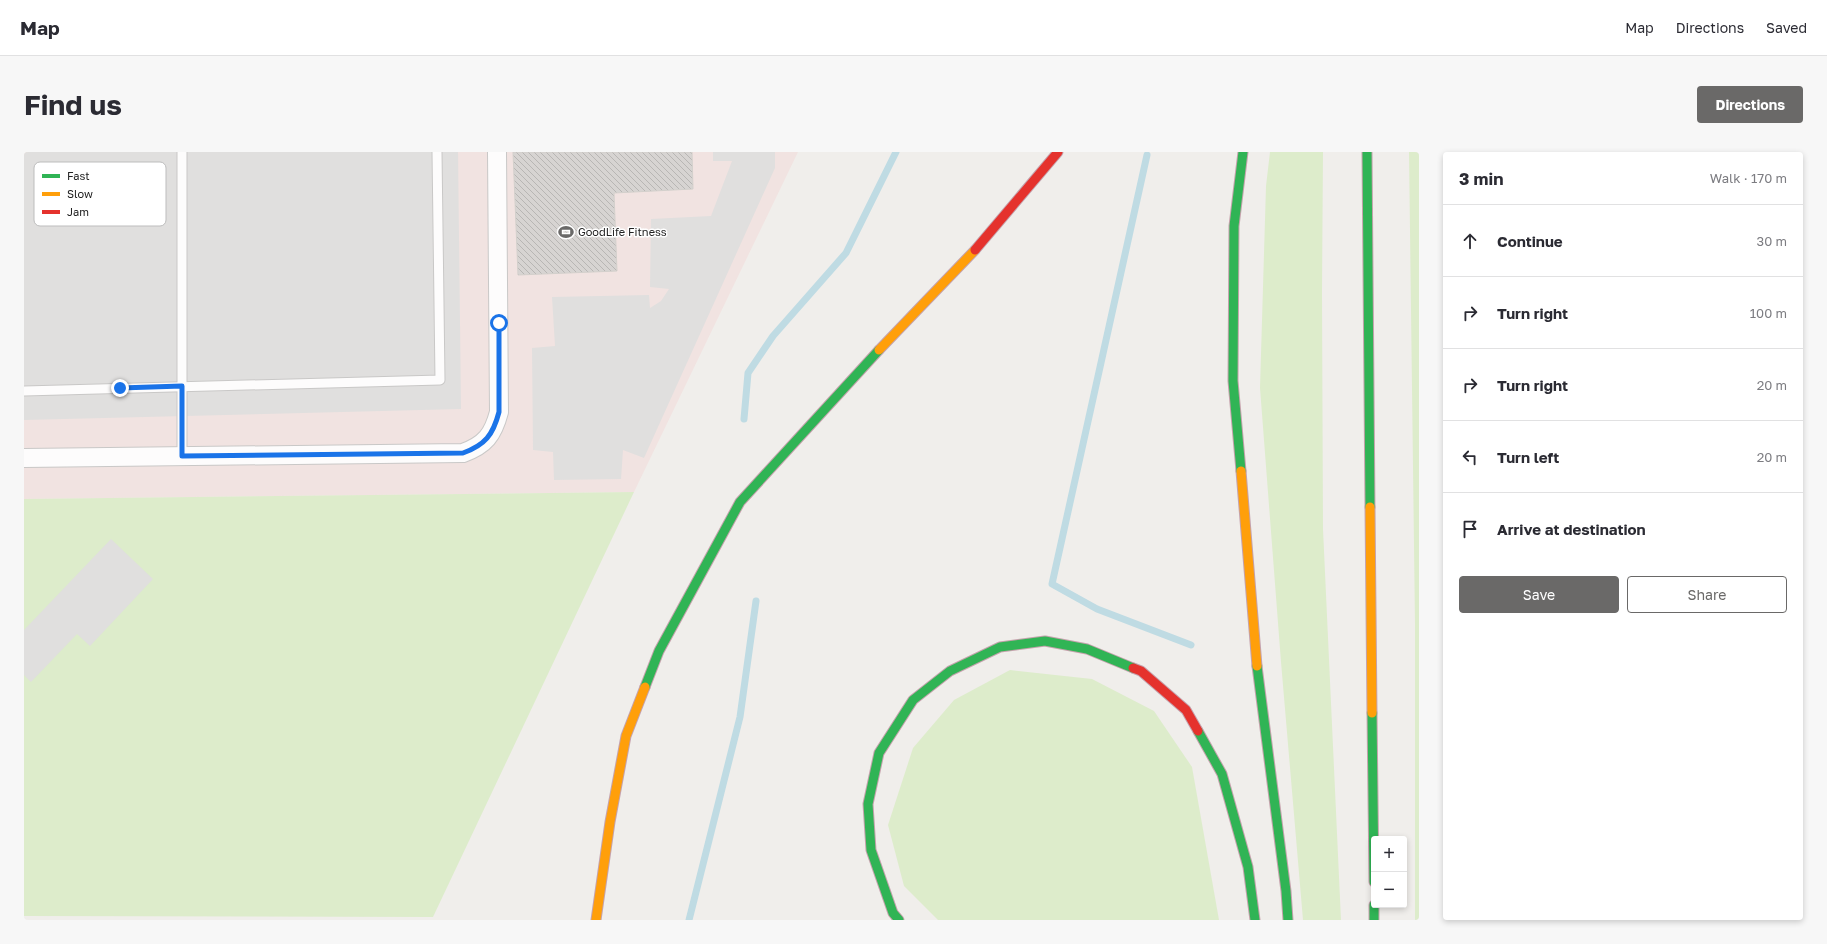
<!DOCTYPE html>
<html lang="en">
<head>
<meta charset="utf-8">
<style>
	:root { --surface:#fff; --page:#f7f7f7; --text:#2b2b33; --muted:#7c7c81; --line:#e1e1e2; --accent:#6a6968 }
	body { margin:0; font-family:"Golos Text",sans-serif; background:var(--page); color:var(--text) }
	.controls { position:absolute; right:12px; bottom:12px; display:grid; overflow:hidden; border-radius:4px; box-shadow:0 2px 6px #0003 }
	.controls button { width:36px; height:36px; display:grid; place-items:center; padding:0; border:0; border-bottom:1px solid var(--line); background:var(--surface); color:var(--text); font:20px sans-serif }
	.stop { position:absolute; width:12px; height:12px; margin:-9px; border:3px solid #1a73e8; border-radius:50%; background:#fff }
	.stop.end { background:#1a73e8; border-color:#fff; box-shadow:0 1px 4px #0008 }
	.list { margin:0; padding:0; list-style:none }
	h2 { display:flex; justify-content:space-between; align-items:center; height:52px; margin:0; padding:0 16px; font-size:17px }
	h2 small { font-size:13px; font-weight:400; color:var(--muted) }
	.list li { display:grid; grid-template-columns:26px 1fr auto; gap:12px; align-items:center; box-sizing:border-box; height:72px; padding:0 16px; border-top:1px solid var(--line) }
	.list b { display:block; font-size:15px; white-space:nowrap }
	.list em { font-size:13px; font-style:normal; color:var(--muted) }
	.actions { display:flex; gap:8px; padding:12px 16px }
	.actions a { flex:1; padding:9px 0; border:1px solid var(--accent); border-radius:4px; text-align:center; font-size:14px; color:var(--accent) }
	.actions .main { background:var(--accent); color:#fff }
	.icon { flex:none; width:22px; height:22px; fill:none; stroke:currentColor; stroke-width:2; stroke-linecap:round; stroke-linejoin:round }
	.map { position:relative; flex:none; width:1395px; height:768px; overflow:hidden; border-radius:4px }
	header { display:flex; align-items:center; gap:24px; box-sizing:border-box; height:56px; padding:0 20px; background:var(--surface); border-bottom:1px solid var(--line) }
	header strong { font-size:19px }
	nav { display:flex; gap:22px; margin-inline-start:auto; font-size:14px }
	.intro { display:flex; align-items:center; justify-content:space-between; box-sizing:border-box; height:96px; padding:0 24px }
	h1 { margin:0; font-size:28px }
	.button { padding:10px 18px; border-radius:4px; background:var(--accent); color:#fff; font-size:14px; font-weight:700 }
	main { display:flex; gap:24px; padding:0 24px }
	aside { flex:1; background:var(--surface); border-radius:4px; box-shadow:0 2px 6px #0003 }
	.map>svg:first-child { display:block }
	.commercial { fill:#f1e3e1 }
	.grass { fill:#ddeccb }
	.parking { fill:#e0dfde }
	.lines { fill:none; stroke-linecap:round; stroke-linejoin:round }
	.stream { stroke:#bfdbe3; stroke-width:7 }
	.building { fill:url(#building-back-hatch); stroke:#d3d0cc }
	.lane-casing { stroke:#c9c8c7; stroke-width:11 }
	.street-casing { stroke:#c9c8c7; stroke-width:20 }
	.fast-casing { stroke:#c5a2ac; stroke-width:11 }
	.slow-casing { stroke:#c5a2ac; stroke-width:11 }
	.jam-casing { stroke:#c5a2ac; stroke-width:11 }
	.lane { stroke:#fdfcfc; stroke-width:9 }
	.street { stroke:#fdfcfc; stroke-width:18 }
	.fast { stroke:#30b455; stroke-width:9 }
	.slow { stroke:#ff9f0a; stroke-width:9 }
	.jam { stroke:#e5322d; stroke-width:9 }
	.route { stroke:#1a73e8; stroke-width:5 }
	.labels { text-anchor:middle; stroke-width:3; stroke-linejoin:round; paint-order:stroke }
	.poi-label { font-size:11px; fill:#222; stroke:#fff; text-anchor:start }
	.key { fill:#fff; stroke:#bdbdbd; stroke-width:1 }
	.key-label { font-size:11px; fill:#222 }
</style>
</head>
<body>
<header>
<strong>Map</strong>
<nav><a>Map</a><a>Directions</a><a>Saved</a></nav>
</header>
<div class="intro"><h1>Find us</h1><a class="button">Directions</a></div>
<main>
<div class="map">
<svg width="1395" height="768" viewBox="0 0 1395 768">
	<defs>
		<pattern id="building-back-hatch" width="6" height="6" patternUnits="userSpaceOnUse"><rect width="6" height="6" fill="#d7d4d2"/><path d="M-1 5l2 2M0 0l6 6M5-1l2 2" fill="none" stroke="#b8b6b4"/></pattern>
	</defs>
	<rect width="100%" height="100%" fill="#f0eeeb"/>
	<path class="commercial" d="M 0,0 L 774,0 L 610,340 L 0,347 Z"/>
	<g class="grass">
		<path d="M 1246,0 L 1299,0 L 1298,141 L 1299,377 L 1317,768 L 1279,768 L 1257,510 L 1236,236 L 1242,34 Z"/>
		<path d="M 1385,0 L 1395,0 L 1395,768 L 1391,768 L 1391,472 Z"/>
		<path d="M 610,340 L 409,765 L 0,764 L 0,347 Z"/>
		<path d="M 986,518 L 1068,527 L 1130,559 L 1168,615 L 1195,768 L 914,768 L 880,734 L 864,673 L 889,596 L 930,548 Z"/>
	</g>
	<g class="parking">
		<path d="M 0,0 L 434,0 L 437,257 L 0,268 Z"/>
		<path d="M 689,0 L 751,0 L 751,16 L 620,306 L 599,298 L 597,327 L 530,328 L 529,300 L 509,298 L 508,196 L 531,194 L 528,145 L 625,143 L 626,156 L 637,149 L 645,137 L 626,135 L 627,67 L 687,64 L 708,9 L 689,9 Z"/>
		<path d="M 87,387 L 129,427 L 66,494 L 53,482 L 7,530 L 0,523 L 0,478 Z"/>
	</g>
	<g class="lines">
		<g class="stream">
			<path d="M 1123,3 L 1028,432 L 1073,457 L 1167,493"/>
			<path d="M 720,267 L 724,221 L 749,184 L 822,101 L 872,0"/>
			<path d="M 665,768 L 716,565 L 732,449"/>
		</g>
	</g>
	<path class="building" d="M 489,0 L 668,0 L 669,37 L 590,41 L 593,119 L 494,123 Z"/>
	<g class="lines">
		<g class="lane-casing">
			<g id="lane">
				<path d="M 158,0 L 158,304"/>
				<path d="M 0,239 L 416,228 L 413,0"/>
			</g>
		</g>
		<g class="street-casing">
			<path id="street" d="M 0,306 L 439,301 C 461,293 469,283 475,260 L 473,0"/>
		</g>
		<g class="fast-casing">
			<g id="fast">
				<path d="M 1343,0 L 1346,355"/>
				<path d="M 1217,319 L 1209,229 L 1210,74 L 1219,0"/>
				<path d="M 1233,514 L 1262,739 L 1264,768"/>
				<path d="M 621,535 L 635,499 L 716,350 L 855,198"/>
				<path d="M 1348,561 L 1350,730"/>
				<path d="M 1174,579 L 1198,622 L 1224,715 L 1231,768"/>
				<path d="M 1350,753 L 1350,768"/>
				<path d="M 875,768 L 869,761 L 847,698 L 844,652 L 855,601 L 889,548 L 926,519 L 976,495 L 1021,489 L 1063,497 L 1109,516"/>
			</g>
		</g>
		<g class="slow-casing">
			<g id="slow">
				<path d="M 855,198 L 951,98"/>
				<path d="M 1217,319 L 1233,514"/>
				<path d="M 1346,355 L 1348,561"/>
				<path d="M 572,768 L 586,670 L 602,584 L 621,535"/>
			</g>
		</g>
		<g class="jam-casing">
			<g id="jam">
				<path d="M 951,98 L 1034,0"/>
				<path d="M 1109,516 L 1117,519 L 1162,558 L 1174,579"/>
			</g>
		</g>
		<use href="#lane" class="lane"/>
		<use href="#street" class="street"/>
		<use href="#fast" class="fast"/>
		<use href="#slow" class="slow"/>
		<use href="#jam" class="jam"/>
	</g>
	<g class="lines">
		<path class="route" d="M 96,236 L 158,234 L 158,304 L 439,301 C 461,293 469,283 475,260 L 475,171"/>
	</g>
	<defs>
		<g id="stadium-bare" transform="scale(1.2)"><path d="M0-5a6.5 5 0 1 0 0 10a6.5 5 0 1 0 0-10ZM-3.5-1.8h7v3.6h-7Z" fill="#6a6968" stroke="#fff" stroke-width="2.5" paint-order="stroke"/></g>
	</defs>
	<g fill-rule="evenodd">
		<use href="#stadium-bare" x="542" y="80"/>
	</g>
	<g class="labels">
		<g class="poi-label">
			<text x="554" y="84">GoodLife Fitness</text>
		</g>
	</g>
	<rect x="10" y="10" width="132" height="64" rx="6" class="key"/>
	<rect x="18" y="22" width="18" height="4" fill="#30b455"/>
	<rect x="18" y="40" width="18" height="4" fill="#ff9f0a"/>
	<rect x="18" y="58" width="18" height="4" fill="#e5322d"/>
	<g class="key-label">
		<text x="43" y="28">Fast</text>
		<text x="43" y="46">Slow</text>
		<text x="43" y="64">Jam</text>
	</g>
</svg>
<div class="controls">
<button>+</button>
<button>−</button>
</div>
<div class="stop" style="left:475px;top:171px"></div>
<div class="stop end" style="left:96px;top:236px"></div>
</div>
<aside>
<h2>3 min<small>Walk · 170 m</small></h2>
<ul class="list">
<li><svg class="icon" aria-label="ahead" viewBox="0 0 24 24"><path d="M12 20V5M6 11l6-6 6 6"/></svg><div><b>Continue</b></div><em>30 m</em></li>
<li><svg class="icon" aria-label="right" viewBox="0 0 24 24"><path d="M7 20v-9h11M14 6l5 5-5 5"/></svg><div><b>Turn right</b></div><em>100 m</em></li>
<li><svg class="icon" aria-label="right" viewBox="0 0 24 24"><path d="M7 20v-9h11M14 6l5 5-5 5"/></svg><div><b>Turn right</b></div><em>20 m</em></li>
<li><svg class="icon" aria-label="left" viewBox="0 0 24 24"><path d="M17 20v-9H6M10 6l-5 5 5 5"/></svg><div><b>Turn left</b></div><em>20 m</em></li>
<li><svg class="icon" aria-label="arrive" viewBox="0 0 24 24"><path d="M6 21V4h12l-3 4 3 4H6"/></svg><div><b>Arrive at destination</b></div></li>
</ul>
<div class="actions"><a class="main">Save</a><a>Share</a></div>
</aside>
</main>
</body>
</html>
